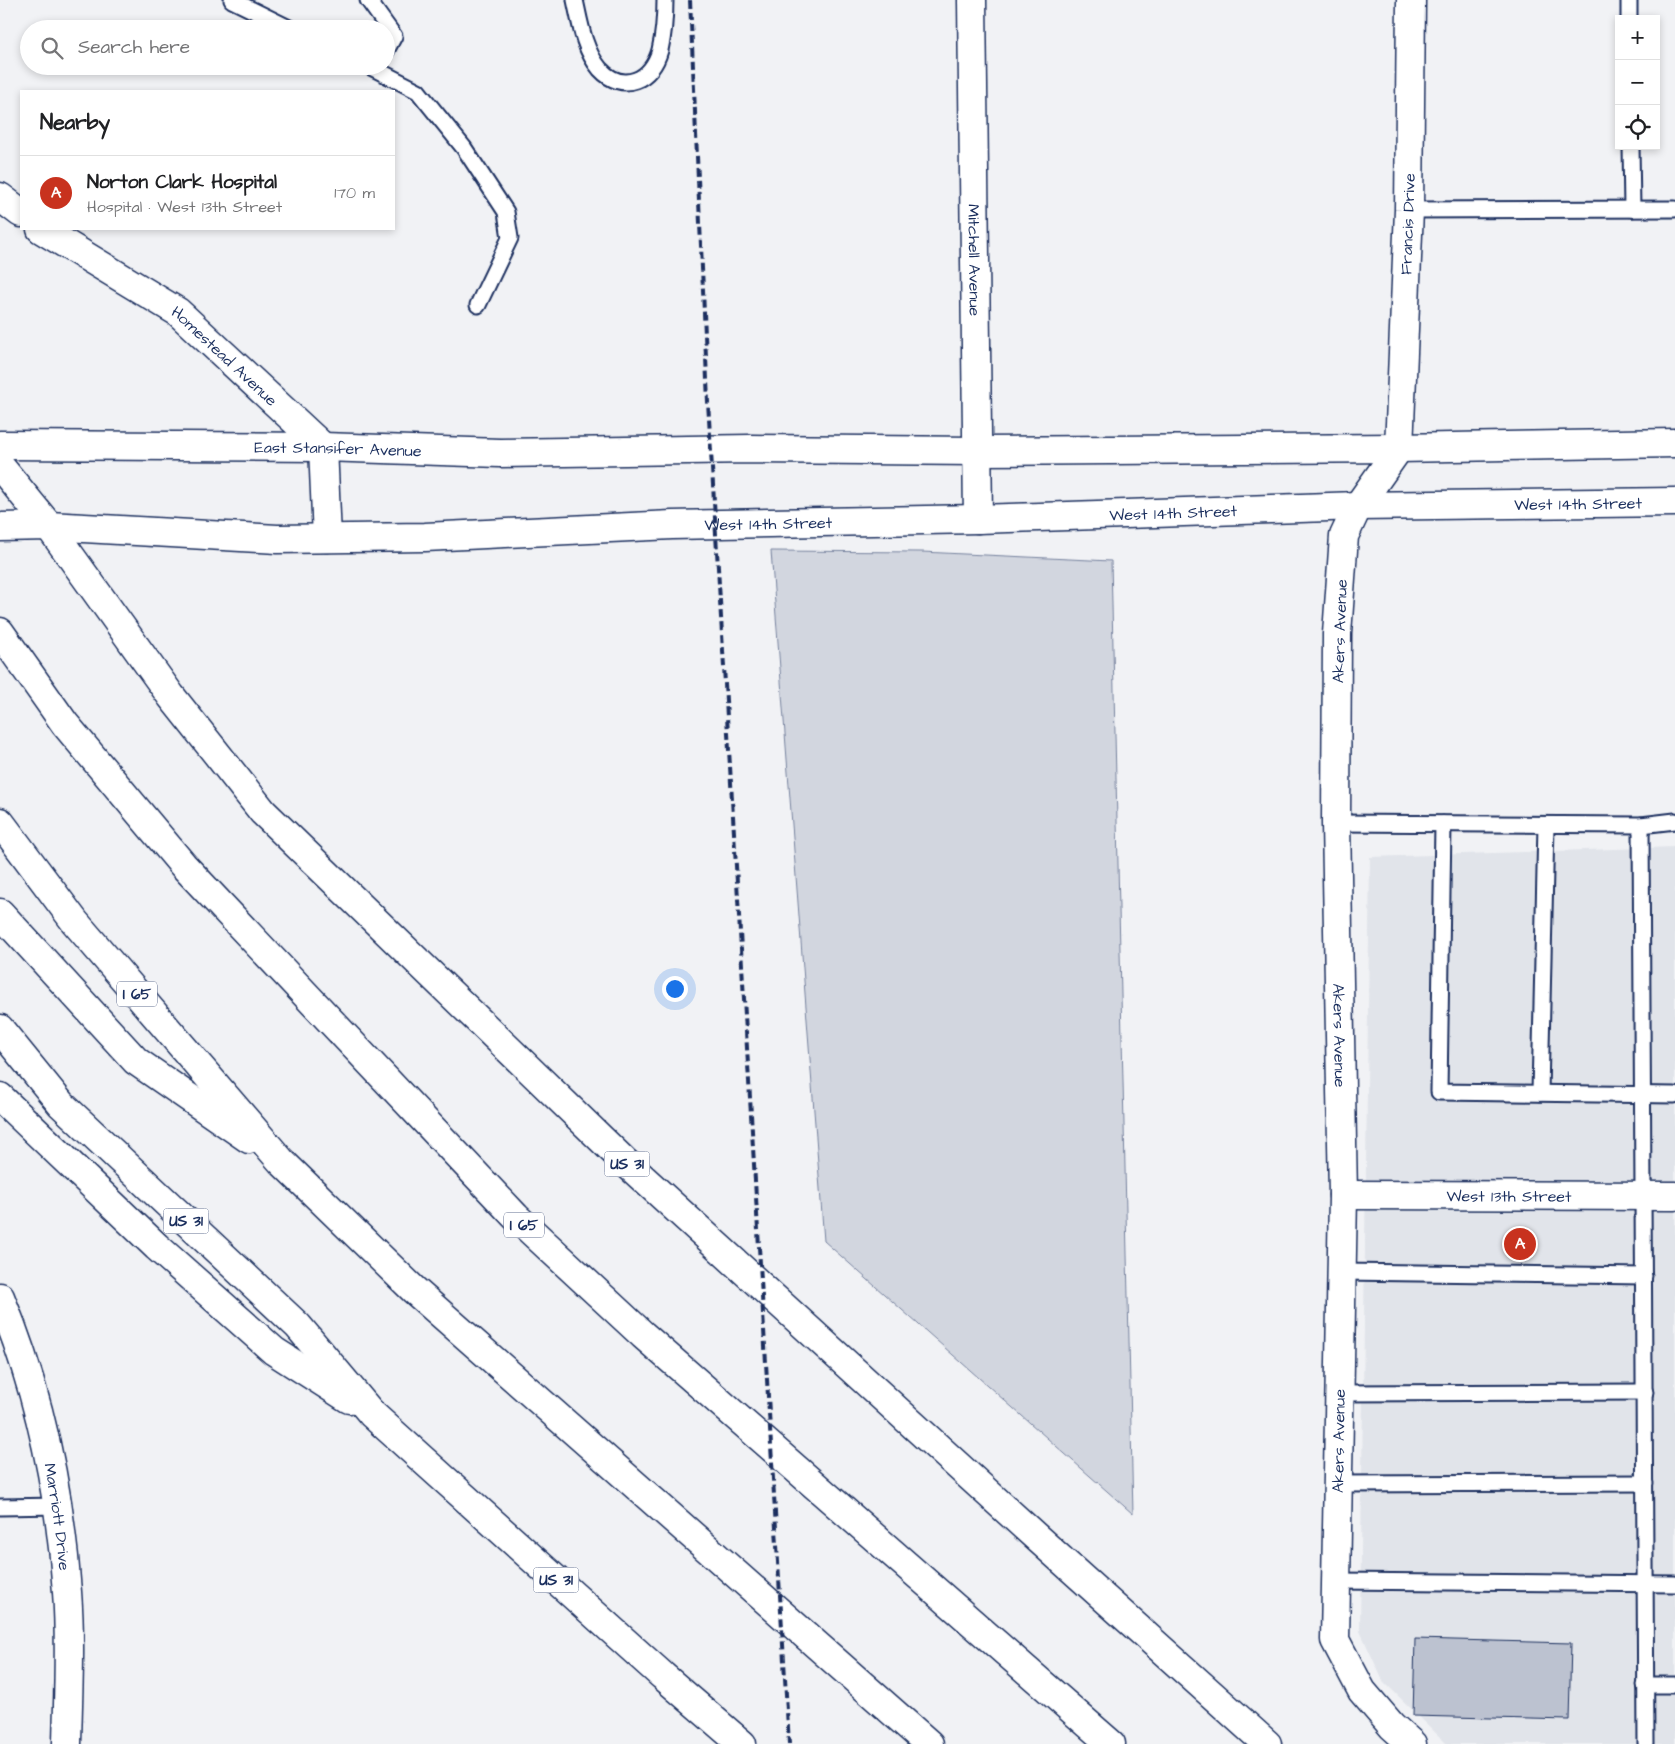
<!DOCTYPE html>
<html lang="en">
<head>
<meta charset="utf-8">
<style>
	:root { --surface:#fff; --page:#f6f6f6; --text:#202124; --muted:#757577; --line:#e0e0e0; --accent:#c8321e }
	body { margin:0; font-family:"Architects Daughter",sans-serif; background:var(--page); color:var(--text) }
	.controls { position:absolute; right:15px; top:15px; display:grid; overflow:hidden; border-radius:0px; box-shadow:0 2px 8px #0003 }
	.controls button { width:45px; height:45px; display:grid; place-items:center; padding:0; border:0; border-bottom:1px solid var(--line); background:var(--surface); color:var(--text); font:25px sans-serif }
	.you { position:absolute; left:674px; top:988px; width:18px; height:18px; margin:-12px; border:4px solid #fff; border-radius:50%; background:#1a73e8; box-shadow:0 0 0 8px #1a73e833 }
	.badge { display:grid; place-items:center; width:32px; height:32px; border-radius:50%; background:var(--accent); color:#fff; font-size:16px; font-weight:700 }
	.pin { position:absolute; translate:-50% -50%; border:2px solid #fff; box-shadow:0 1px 5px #0006 }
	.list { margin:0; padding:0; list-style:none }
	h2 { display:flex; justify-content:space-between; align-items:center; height:65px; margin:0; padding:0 20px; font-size:21px }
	h2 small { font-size:16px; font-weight:400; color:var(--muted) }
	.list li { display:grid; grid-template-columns:32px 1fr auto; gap:15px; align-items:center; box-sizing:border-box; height:75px; padding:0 20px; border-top:1px solid var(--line) }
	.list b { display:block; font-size:19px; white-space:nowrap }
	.list p { margin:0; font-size:16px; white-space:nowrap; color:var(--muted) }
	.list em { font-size:16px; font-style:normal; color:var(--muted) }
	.icon { flex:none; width:28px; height:28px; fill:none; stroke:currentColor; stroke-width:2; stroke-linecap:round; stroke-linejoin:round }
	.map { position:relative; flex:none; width:1675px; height:1744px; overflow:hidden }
	.search { position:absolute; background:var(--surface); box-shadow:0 2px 8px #0003; left:20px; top:20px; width:375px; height:55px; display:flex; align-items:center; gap:12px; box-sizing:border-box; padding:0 18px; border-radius:28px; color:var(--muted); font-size:19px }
	.panel { position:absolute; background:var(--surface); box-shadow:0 2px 8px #0003; left:20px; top:90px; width:375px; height:140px; border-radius:0px }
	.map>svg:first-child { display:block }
	.built { fill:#e1e4ea }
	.green { fill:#d2d6df; stroke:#76829e }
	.building { fill:#bcc2d0; stroke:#1b2f5e }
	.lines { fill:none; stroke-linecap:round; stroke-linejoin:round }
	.service-casing { stroke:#1b2f5e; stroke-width:19 }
	.minor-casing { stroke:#1b2f5e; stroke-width:31 }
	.tertiary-casing { stroke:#1b2f5e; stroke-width:31 }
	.primary-casing { stroke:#1b2f5e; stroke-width:31 }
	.motorway-casing { stroke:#1b2f5e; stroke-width:31 }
	.service { stroke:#fff; stroke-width:15 }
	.minor { stroke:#fff; stroke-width:28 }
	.tertiary { stroke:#fff; stroke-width:28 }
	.primary { stroke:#fff; stroke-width:28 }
	.motorway { stroke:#fff; stroke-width:28 }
	.rail { stroke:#1b2f5e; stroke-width:4; stroke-dasharray:8 4; stroke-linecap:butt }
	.labels { text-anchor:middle; stroke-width:4; stroke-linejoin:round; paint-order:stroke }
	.shield { fill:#fff; stroke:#5f6d8e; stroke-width:1 }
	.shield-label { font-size:15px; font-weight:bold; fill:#1b2f5e }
	.street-label { font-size:16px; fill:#1b2f5e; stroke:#fff }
</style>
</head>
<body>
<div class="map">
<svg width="1675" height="1744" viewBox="0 0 1675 1744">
	<rect width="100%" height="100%" fill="#f1f2f5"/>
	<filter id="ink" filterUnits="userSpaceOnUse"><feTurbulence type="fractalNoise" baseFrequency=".02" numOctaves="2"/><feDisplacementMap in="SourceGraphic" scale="10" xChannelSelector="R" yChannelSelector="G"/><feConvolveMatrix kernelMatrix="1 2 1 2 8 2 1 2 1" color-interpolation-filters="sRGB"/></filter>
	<g filter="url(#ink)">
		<path class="built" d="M 1675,847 L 1675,1744 L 1447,1744 L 1383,1681 L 1360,1631 L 1370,857 Z"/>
		<path class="green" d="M 771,551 L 922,552 L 1111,561 L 1133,1514 L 824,1241 Z"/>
		<path class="building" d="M 1415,1639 L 1571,1643 L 1569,1720 L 1413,1716 Z"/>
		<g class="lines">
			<g class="service-casing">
				<g id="service">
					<path d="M 232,0 L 291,29"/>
					<path d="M 368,0 L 394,36 L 386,51"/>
					<path d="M 575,0 C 580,23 584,50 600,69 C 623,94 652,80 660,50 C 664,33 665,17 665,0"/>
					<path d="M 1629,0 L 1629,19"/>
					<path d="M 369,66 L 418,91 L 464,148 L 506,212 L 510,238 L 478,305"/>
					<path d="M 1631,146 L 1632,209"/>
					<path d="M 1409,210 L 1675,209"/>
					<path d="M 1336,823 L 1641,825 L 1675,821"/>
					<path d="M 1443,824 L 1439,1092 L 1675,1095"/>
					<path d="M 1641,825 L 1646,1744"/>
					<path d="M 1540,1093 L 1546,825"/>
					<path d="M 1342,1272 L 1644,1276"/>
					<path d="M 1339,1393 L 1645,1392"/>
					<path d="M 1338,1484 L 1645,1483"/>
					<path d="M 0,1507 L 59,1506"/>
					<path d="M 1336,1581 L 1675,1584"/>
					<path d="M 1645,1685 L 1675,1685"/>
				</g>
			</g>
			<g class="minor-casing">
				<g id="minor">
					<path id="s1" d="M 972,0 L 978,519"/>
					<path id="s2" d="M 1411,0 L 1409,210 L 1399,448 L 1358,506 L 1344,536 L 1337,634 L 1336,823 L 1343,1195 L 1335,1640 L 1362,1691 L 1392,1726 L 1412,1744"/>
					<path d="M 0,197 L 21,213"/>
					<path id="s3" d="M 41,229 L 178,312 L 323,447 L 327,538"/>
					<path id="s4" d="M 1343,1195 L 1675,1196"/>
					<path id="s5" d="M 0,1297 C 39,1391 60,1490 67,1592 C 71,1642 68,1694 67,1744"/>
				</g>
			</g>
			<g class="tertiary-casing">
				<g id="tertiary">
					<path id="s6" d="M 0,445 L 323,447 L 500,453 L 750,449 L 976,451 L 1399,448 L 1675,443"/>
					<path id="s7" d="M 0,527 L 49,526 L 277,539 L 425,537 L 672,525 L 978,519 L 1358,506 L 1675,502"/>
				</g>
			</g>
			<g class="primary-casing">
				<g id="primary">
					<path d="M 0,466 L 49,526 L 171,696 L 263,812 L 624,1161 L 1035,1536 L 1267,1744"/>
					<path d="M 0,1029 L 61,1104 L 298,1326 L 372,1414 L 663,1676 L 742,1744"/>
					<path d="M 0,1097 L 157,1247 L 274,1351 L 349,1399"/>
				</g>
			</g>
			<g class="motorway-casing">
				<g id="motorway">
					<path d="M 0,632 L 65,724 L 183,865 L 516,1217 L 643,1335 L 1111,1744"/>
					<path d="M 0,822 L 75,922 L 281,1161 L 414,1290 L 929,1744"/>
					<path d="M 0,913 L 136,1061 L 249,1139"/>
				</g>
			</g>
			<use href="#service" class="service"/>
			<use href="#minor" class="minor"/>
			<use href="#tertiary" class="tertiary"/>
			<use href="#primary" class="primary"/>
			<use href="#motorway" class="motorway"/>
			<path class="rail" d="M 690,0 L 708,402 L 789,1744"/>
		</g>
	</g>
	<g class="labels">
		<g class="shield">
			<rect x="117" y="981.5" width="40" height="25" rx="4"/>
			<rect x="604.5" y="1151.5" width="45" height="25" rx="4"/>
			<rect x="163.5" y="1208.5" width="45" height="25" rx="4"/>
			<rect x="504" y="1212.5" width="40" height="25" rx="4"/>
			<rect x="533.5" y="1567.5" width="45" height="25" rx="4"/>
		</g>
		<g class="shield-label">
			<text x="137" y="999">I 65</text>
			<text x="627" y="1169">US 31</text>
			<text x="186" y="1226">US 31</text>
			<text x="524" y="1230">I 65</text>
			<text x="556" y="1585">US 31</text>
		</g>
		<g class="street-label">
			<text transform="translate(1407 224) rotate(-88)" y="6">Francis Drive</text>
			<text dy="6" stroke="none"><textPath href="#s1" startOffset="260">Mitchell Avenue</textPath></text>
			<text dy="6" stroke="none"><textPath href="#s3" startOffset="224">Homestead Avenue</textPath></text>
			<text dy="6" stroke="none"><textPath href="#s6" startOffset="338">East Stansifer Avenue</textPath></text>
			<text dy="6" stroke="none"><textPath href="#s7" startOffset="1579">West 14th Street</textPath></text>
			<text dy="6" stroke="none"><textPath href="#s7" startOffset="1174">West 14th Street</textPath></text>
			<text dy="6" stroke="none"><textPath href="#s7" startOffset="769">West 14th Street</textPath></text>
			<text transform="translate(1339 631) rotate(-88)" y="6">Akers Avenue</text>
			<text dy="6" stroke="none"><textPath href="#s2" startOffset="1052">Akers Avenue</textPath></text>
			<text dy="6" stroke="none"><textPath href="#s4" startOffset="166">West 13th Street</textPath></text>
			<text transform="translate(1338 1441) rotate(-89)" y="6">Akers Avenue</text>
			<text dy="6" stroke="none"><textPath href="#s5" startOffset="228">Marriott Drive</textPath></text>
		</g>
	</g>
</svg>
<div class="controls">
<button>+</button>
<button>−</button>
<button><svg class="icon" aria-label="locate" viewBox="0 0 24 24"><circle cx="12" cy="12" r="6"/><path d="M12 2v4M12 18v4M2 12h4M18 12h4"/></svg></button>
</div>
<div class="you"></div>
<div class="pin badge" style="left:1520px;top:1244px">A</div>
<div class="search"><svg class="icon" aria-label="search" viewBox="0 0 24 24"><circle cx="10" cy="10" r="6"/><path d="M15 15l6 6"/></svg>Search here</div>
<section class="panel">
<h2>Nearby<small></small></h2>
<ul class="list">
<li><span class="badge">A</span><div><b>Norton Clark Hospital</b><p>Hospital · West 13th Street</p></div><em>170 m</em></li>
</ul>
</section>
</div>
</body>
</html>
